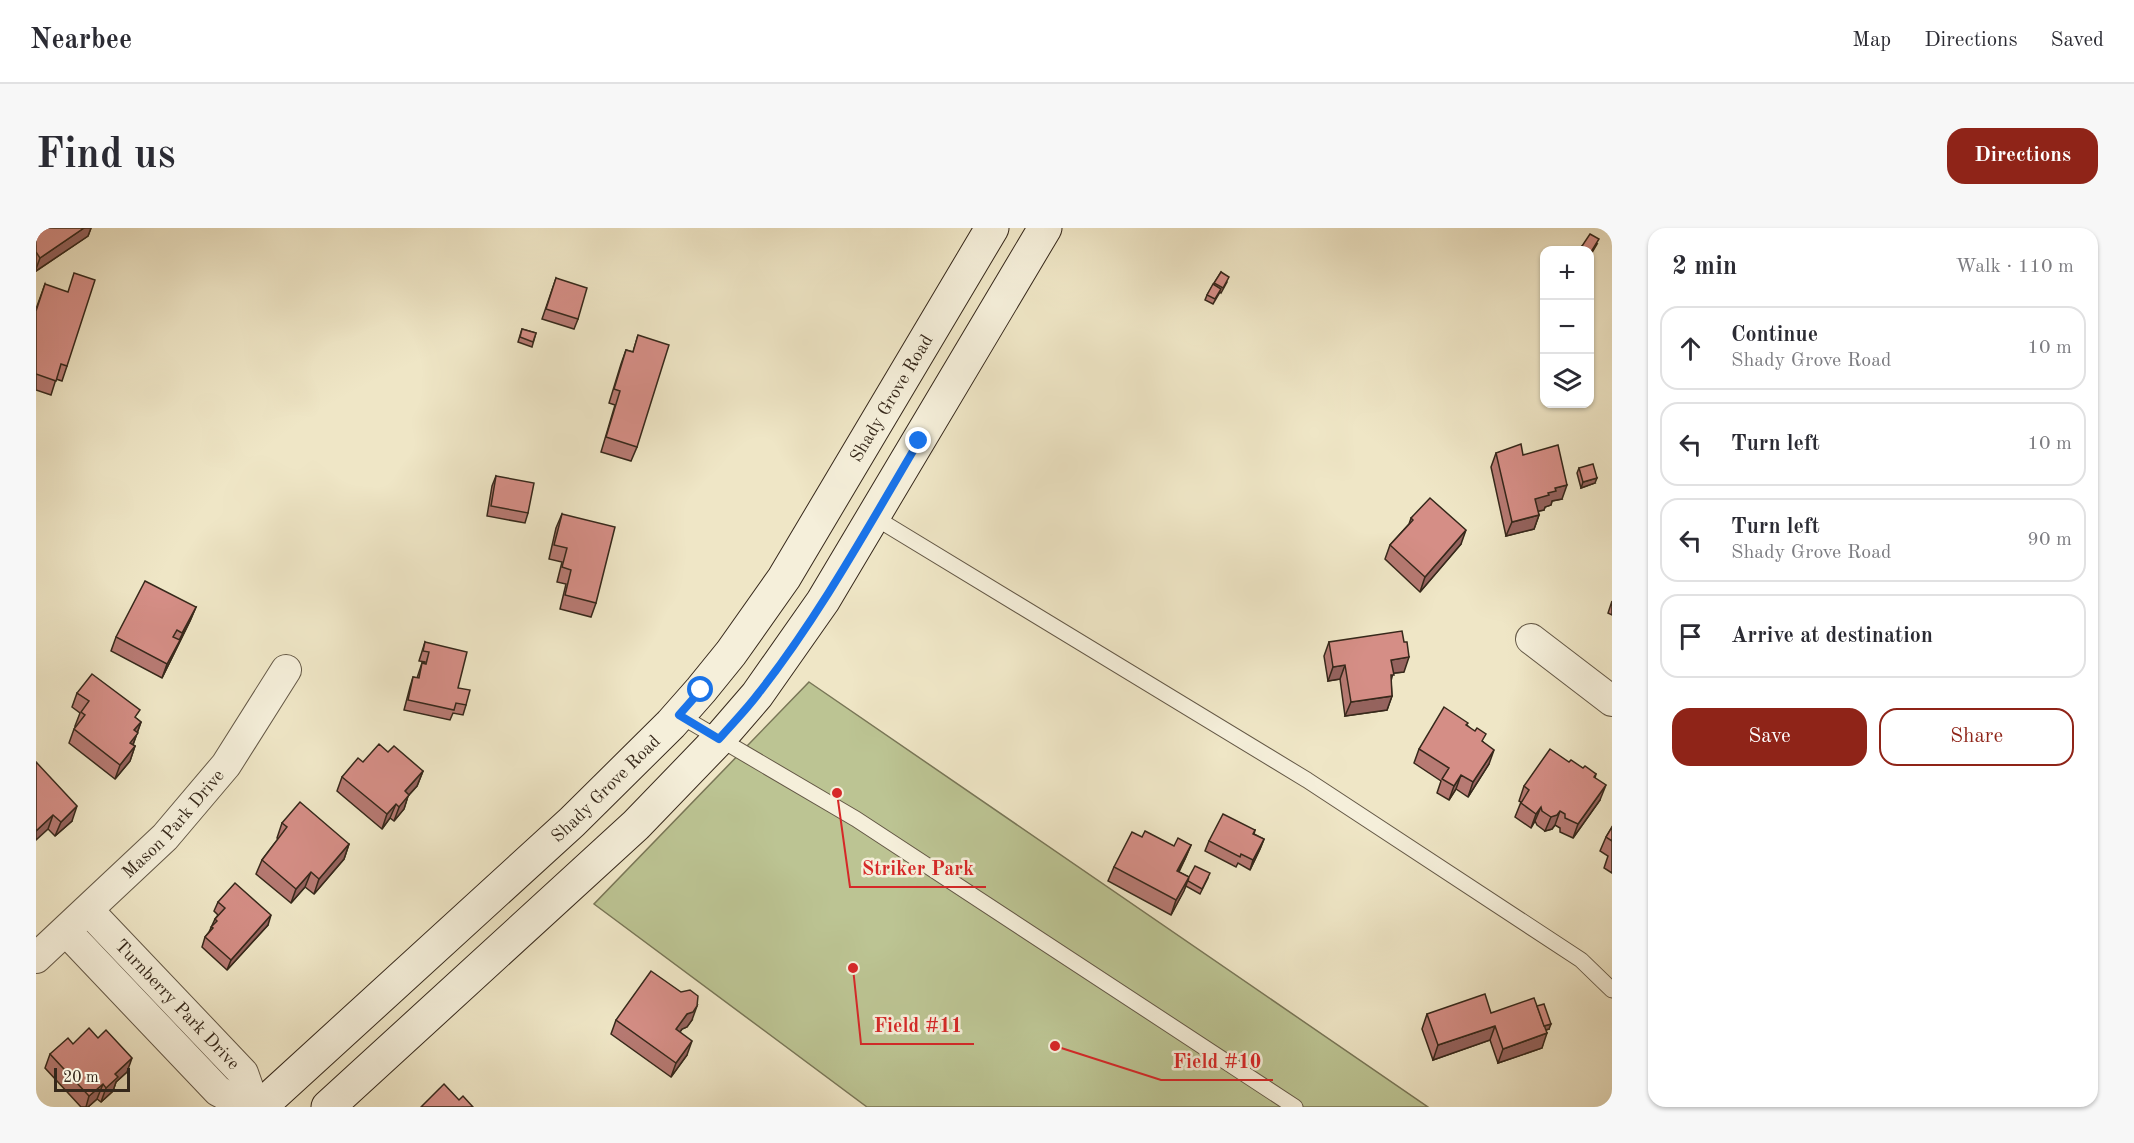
<!DOCTYPE html>
<html lang="en">
<head>
<meta charset="utf-8">
<style>
	:root { --surface:#fff; --page:#f7f7f7; --text:#2b2b33; --muted:#7c7c81; --line:#e1e1e2; --accent:#8f2418 }
	body { margin:0; font-family:"Old Standard TT",serif; background:var(--page); color:var(--text) }
	.controls { position:absolute; right:18px; top:18px; display:grid; overflow:hidden; border-radius:12px; box-shadow:0 2px 4px #0004 }
	.controls button { width:54px; height:54px; display:grid; place-items:center; padding:0; border:0; border-bottom:2px solid var(--line); background:var(--surface); color:var(--text); font:30px sans-serif }
	.scale { position:absolute; left:18px; bottom:15px; width:76px; box-sizing:border-box; padding-left:6px; border:3px solid #36281b; border-top:0; font-size:16px; line-height:21px; white-space:nowrap; color:#36281b; -webkit-text-stroke:4px #f5efda; paint-order:stroke }
	.stop { position:absolute; width:18px; height:18px; margin:-14px; border:4px solid #1a73e8; border-radius:50%; background:#fff }
	.stop.end { background:#1a73e8; border-color:#fff; box-shadow:0 2px 6px #0008 }
	.list { margin:0; padding:0; list-style:none }
	h2 { display:flex; justify-content:space-between; align-items:center; height:78px; margin:0; padding:0 24px; font-size:26px }
	h2 small { font-size:20px; font-weight:400; color:var(--muted) }
	.list li { display:grid; grid-template-columns:39px 1fr auto; gap:18px; align-items:center; box-sizing:border-box; height:84px; margin:0 12px 12px; padding:0 12px; border:2px solid var(--line); border-radius:18px }
	.list b { display:block; font-size:22px; white-space:nowrap }
	.list p { margin:0; font-size:20px; white-space:nowrap; color:var(--muted) }
	.list em { font-size:20px; font-style:normal; color:var(--muted) }
	.actions { display:flex; gap:12px; padding:18px 24px }
	.actions a { flex:1; padding:14px 0; border:2px solid var(--accent); border-radius:18px; text-align:center; font-size:21px; color:var(--accent) }
	.actions .main { background:var(--accent); color:#fff }
	.icon { flex:none; width:33px; height:33px; fill:none; stroke:currentColor; stroke-width:2; stroke-linecap:round; stroke-linejoin:round }
	.map { position:relative; flex:none; width:1576px; height:879px; overflow:hidden; border-radius:18px }
	header { display:flex; align-items:center; gap:36px; box-sizing:border-box; height:84px; padding:0 30px; background:var(--surface); border-bottom:2px solid var(--line) }
	header strong { font-size:28px }
	nav { display:flex; gap:33px; margin-inline-start:auto; font-size:21px }
	.intro { display:flex; align-items:center; justify-content:space-between; box-sizing:border-box; height:144px; padding:0 36px }
	h1 { margin:0; font-size:42px }
	.button { padding:15px 27px; border-radius:18px; background:var(--accent); color:#fff; font-size:21px; font-weight:700 }
	main { display:flex; gap:36px; padding:0 36px }
	aside { flex:1; background:var(--surface); border-radius:18px; box-shadow:0 2px 4px #0004 }
	.map>svg:first-child { display:block }
	.green { fill:#bcc493; stroke:#797657; stroke-width:1.5 }
	.lines { fill:none; stroke-linecap:round; stroke-linejoin:round }
	.service-casing { stroke:#645846; stroke-width:17 }
	.minor-casing { stroke:#645846; stroke-width:32 }
	.secondary-casing { stroke:#36281b; stroke-width:35 }
	.service { stroke:#f5efda; stroke-width:15 }
	.minor { stroke:#f5efda; stroke-width:30 }
	.secondary { stroke:#f5efda; stroke-width:33 }
	.wall { fill:#b77a73; stroke:#36281b; stroke-width:1.5 }
	.shaded-wall { fill:#95635e; stroke:#36281b; stroke-width:1.5 }
	.building { fill:#d58e86; stroke:#36281b; stroke-width:1.5 }
	.route { stroke:#1a73e8; stroke-width:8 }
	.labels { text-anchor:middle; stroke-width:5; stroke-linejoin:round; paint-order:stroke }
	.street-label { font-size:18px; fill:#36281b; stroke:#f5efda }
	.leader { fill:none; stroke:#d62828; stroke-width:2 }
	.callout-dot { fill:#d62828; stroke:#f5efda; stroke-width:2 }
	.callout-label { font-size:20px; text-anchor:middle; font-weight:bold; fill:#d62828; stroke:#f5efda; stroke-width:5; stroke-linejoin:round; paint-order:stroke }
</style>
</head>
<body>
<header>
<strong>Nearbee</strong>
<nav><a>Map</a><a>Directions</a><a>Saved</a></nav>
</header>
<div class="intro"><h1>Find us</h1><a class="button">Directions</a></div>
<main>
<div class="map">
<svg width="1576" height="879" viewBox="0 0 1576 879">
	<rect width="100%" height="100%" fill="#efe6c6"/>
	<filter id="stains"><feTurbulence type="fractalNoise" baseFrequency=".00333" numOctaves="4"/><feColorMatrix values="0 0 0 0 .2 0 0 0 0 .09 0 0 0 0 .02 0 0 0 .5 -.17"/></filter>
	<radialGradient id="worn" r=".72"><stop offset=".6" stop-color="#630" stop-opacity="0"/><stop offset="1" stop-color="#630" stop-opacity=".3"/></radialGradient>
	<path class="green" d="M 773,454 L 1392,879 L 831,879 L 558,676 Z"/>
	<g class="lines">
		<g class="service-casing">
			<g id="service">
				<path d="M 838,289 L 1271,552 L 1545,732 L 1576,762"/>
				<path d="M 643,487 L 820,591 L 1259,879"/>
			</g>
		</g>
		<g class="minor-casing">
			<g id="minor">
				<path d="M 1495,411 L 1576,473"/>
				<path id="s1" d="M 52,682 L 207,845 L 219,879"/>
				<path d="M 30,703 L 182,863 L 213,879"/>
				<path id="s2" d="M 0,730 L 129,609 L 190,537 L 250,442"/>
			</g>
		</g>
		<g class="secondary-casing">
			<g id="secondary">
				<path id="s3" d="M 224,879 L 536,594 L 635,496 L 665,462 L 695,425 L 748,350 L 956,0"/>
				<path d="M 292,879 L 600,597 L 683,511 L 721,467 L 787,373 L 1009,0"/>
			</g>
		</g>
		<use href="#service" class="service"/>
		<use href="#minor" class="minor"/>
		<use href="#secondary" class="secondary"/>
	</g>
	<g class="wall">
		<path d="M 0,0 L 55,0 L 52,8 L 0,43 Z"/>
		<path d="M 1561,16 L 1554,28 L 1554,22 L 1544,22 L 1546,18 Z"/>
		<path d="M 1185,44 L 1191,54 L 1185,65 L 1184,64 L 1177,76 L 1169,72 L 1171,67 Z"/>
		<path d="M 520,50 L 542,91 L 538,101 L 506,91 Z"/>
		<path d="M 9,56 L 31,138 L 26,153 L 20,151 L 15,167 L 0,162 L 0,81 Z"/>
		<path d="M 486,101 L 500,105 L 496,119 L 482,114 Z"/>
		<path d="M 602,107 L 601,219 L 595,233 L 565,224 L 579,177 L 573,175 L 585,136 L 590,122 L 597,124 Z"/>
		<path d="M 1460,225 L 1487,227 L 1526,271 L 1516,273 L 1515,277 L 1509,279 L 1508,282 L 1502,283 L 1503,287 L 1498,301 L 1470,308 L 1455,239 Z"/>
		<path d="M 1543,240 L 1559,255 L 1545,260 L 1541,245 Z"/>
		<path d="M 460,248 L 492,285 L 489,295 L 451,288 L 456,258 Z"/>
		<path d="M 526,286 L 560,375 L 555,389 L 524,381 L 530,356 L 521,354 L 526,334 L 513,331 L 520,300 Z"/>
		<path d="M 1375,290 L 1425,316 L 1384,364 L 1349,331 L 1354,317 L 1373,296 Z"/>
		<path d="M 1576,373 L 1576,387 L 1572,385 Z"/>
		<path d="M 160,379 L 154,393 L 126,450 L 75,423 L 80,409 Z"/>
		<path d="M 389,414 L 422,460 L 430,477 L 427,487 L 417,485 L 414,492 L 368,482 L 374,459 L 377,449 L 381,450 L 386,435 L 389,435 L 389,434 L 383,433 Z"/>
		<path d="M 1293,414 L 1368,444 L 1357,445 L 1355,453 L 1356,468 L 1351,482 L 1309,488 L 1304,451 L 1292,453 L 1288,428 Z"/>
		<path d="M 41,465 L 101,491 L 105,494 L 97,517 L 99,518 L 94,533 L 79,551 L 33,515 L 38,501 L 40,498 L 39,498 L 44,485 L 36,479 Z"/>
		<path d="M 1431,497 L 1447,514 L 1453,536 L 1432,569 L 1420,561 L 1413,572 L 1401,565 L 1405,553 L 1378,535 L 1383,521 Z"/>
		<path d="M 352,524 L 387,543 L 381,558 L 372,568 L 368,581 L 358,593 L 354,590 L 346,601 L 301,563 L 306,549 L 327,534 Z"/>
		<path d="M 0,534 L 36,593 L 19,608 L 12,601 Z"/>
		<path d="M 1533,534 L 1560,546 L 1559,550 L 1564,572 L 1537,610 L 1524,604 L 1524,600 L 1519,597 L 1516,601 L 1509,603 L 1501,597 L 1499,593 L 1495,600 L 1479,589 L 1485,574 L 1483,573 L 1488,558 Z"/>
		<path d="M 246,595 L 313,616 L 308,631 L 278,666 L 269,659 L 255,675 L 220,646 L 226,632 L 242,611 L 241,610 Z"/>
		<path d="M 1576,599 L 1576,645 L 1568,640 L 1572,628 L 1564,623 L 1570,609 Z"/>
		<path d="M 1219,602 L 1218,606 L 1228,611 L 1224,621 L 1214,642 L 1202,635 L 1200,639 L 1169,623 L 1173,613 Z"/>
		<path d="M 1106,609 L 1138,618 L 1155,617 L 1149,631 L 1143,644 L 1153,649 L 1172,650 L 1164,666 L 1150,658 L 1135,687 L 1072,653 L 1078,639 Z"/>
		<path d="M 182,674 L 232,697 L 191,742 L 166,719 L 169,709 L 173,704 L 179,691 L 182,687 L 178,683 Z"/>
		<path d="M 1501,778 L 1513,801 L 1510,802 L 1506,820 L 1462,835 L 1454,812 L 1397,832 L 1386,801 L 1391,786 L 1455,785 Z"/>
		<path d="M 580,792 L 656,792 L 651,799 L 646,801 L 644,804 L 651,827 L 635,849 L 575,806 Z"/>
		<path d="M 37,816 L 91,844 L 80,854 L 77,863 L 65,874 L 61,871 L 52,879 L 45,879 L 9,840 L 14,826 Z"/>
	</g>
	<g class="shaded-wall">
		<path d="M 48,0 L 55,0 L 52,8 L 0,43 L 0,41 L 4,30 Z"/>
		<path d="M 1561,250 L 1559,255 L 1545,260 L 1547,254 Z"/>
		<path d="M 1531,257 L 1526,271 L 1516,273 L 1515,277 L 1509,279 L 1508,282 L 1494,285 L 1499,271 L 1512,265 L 1519,260 Z"/>
		<path d="M 1503,287 L 1498,301 L 1470,308 L 1476,294 Z"/>
		<path d="M 1430,302 L 1425,316 L 1384,364 L 1389,349 Z"/>
		<path d="M 160,379 L 154,393 L 126,450 L 131,436 Z"/>
		<path d="M 1373,429 L 1368,444 L 1350,446 L 1355,432 Z"/>
		<path d="M 1309,437 L 1304,451 L 1292,453 L 1297,439 Z"/>
		<path d="M 1356,468 L 1351,482 L 1309,488 L 1315,474 Z"/>
		<path d="M 105,494 L 96,519 L 89,529 L 98,502 Z"/>
		<path d="M 99,518 L 94,533 L 79,551 L 84,537 Z"/>
		<path d="M 1458,522 L 1453,536 L 1432,569 L 1437,554 Z"/>
		<path d="M 387,543 L 381,558 L 372,568 L 368,581 L 358,593 L 369,563 Z"/>
		<path d="M 1425,547 L 1420,561 L 1413,572 L 1418,558 Z"/>
		<path d="M 1570,557 L 1564,572 L 1537,610 L 1542,596 Z"/>
		<path d="M 360,576 L 354,590 L 346,601 L 351,586 Z"/>
		<path d="M 41,578 L 36,593 L 19,608 L 25,594 Z"/>
		<path d="M 1505,579 L 1499,593 L 1495,600 L 1500,586 Z"/>
		<path d="M 1524,583 L 1519,597 L 1516,601 L 1509,603 L 1515,589 Z"/>
		<path d="M 17,587 L 12,601 L 0,612 L 0,603 Z"/>
		<path d="M 1228,611 L 1224,621 L 1214,642 L 1217,632 Z"/>
		<path d="M 313,616 L 308,631 L 278,666 L 283,651 Z"/>
		<path d="M 1155,617 L 1149,631 L 1135,657 L 1141,643 Z"/>
		<path d="M 275,644 L 269,659 L 255,675 L 260,661 Z"/>
		<path d="M 1153,649 L 1148,663 L 1135,687 L 1140,672 Z"/>
		<path d="M 235,687 L 232,697 L 191,742 L 195,732 Z"/>
		<path d="M 661,778 L 656,792 L 651,799 L 646,801 L 635,815 L 640,801 L 651,786 Z"/>
		<path d="M 1515,796 L 1513,801 L 1502,804 L 1504,799 Z"/>
		<path d="M 1459,798 L 1454,812 L 1397,832 L 1402,817 Z"/>
		<path d="M 1511,805 L 1506,820 L 1462,835 L 1467,821 Z"/>
		<path d="M 656,813 L 651,827 L 635,849 L 640,835 Z"/>
		<path d="M 96,830 L 91,844 L 80,854 L 77,863 L 65,874 L 70,860 L 79,846 Z"/>
		<path d="M 67,856 L 61,871 L 52,879 L 50,879 L 53,868 Z"/>
	</g>
	<g class="building">
		<path d="M 0,0 L 48,0 L 4,30 L 0,24 Z"/>
		<path d="M 1554,6 L 1563,11 L 1555,24 L 1546,18 Z"/>
		<path d="M 1185,44 L 1193,49 L 1187,60 L 1178,55 Z"/>
		<path d="M 38,45 L 59,52 L 31,138 L 25,136 L 20,153 L 0,146 L 0,83 L 9,56 L 32,64 Z"/>
		<path d="M 520,50 L 551,60 L 542,91 L 510,81 Z"/>
		<path d="M 1177,56 L 1185,61 L 1179,71 L 1171,67 Z"/>
		<path d="M 486,101 L 500,105 L 497,114 L 484,109 Z"/>
		<path d="M 602,107 L 633,117 L 601,219 L 570,209 L 584,163 L 578,161 L 590,122 L 597,124 Z"/>
		<path d="M 1485,216 L 1487,227 L 1522,217 L 1531,257 L 1519,260 L 1520,263 L 1512,265 L 1513,267 L 1499,271 L 1503,287 L 1476,294 L 1460,225 Z"/>
		<path d="M 1557,236 L 1561,250 L 1547,254 L 1543,240 Z"/>
		<path d="M 460,248 L 498,255 L 492,285 L 455,278 Z"/>
		<path d="M 1394,270 L 1430,302 L 1389,349 L 1354,317 L 1377,292 L 1375,290 Z"/>
		<path d="M 526,286 L 579,299 L 560,375 L 529,367 L 535,342 L 526,339 L 531,320 L 518,317 Z"/>
		<path d="M 109,353 L 160,379 L 146,405 L 141,402 L 137,409 L 144,412 L 131,436 L 80,409 Z"/>
		<path d="M 1366,403 L 1368,414 L 1371,414 L 1373,429 L 1355,432 L 1358,447 L 1355,447 L 1356,468 L 1315,474 L 1309,437 L 1297,439 L 1293,414 Z"/>
		<path d="M 389,414 L 431,424 L 422,460 L 434,462 L 430,477 L 420,475 L 418,482 L 372,472 L 377,449 L 383,450 L 386,435 L 390,436 L 393,424 L 387,423 Z"/>
		<path d="M 56,446 L 104,482 L 99,489 L 105,494 L 98,502 L 102,505 L 94,515 L 99,518 L 84,537 L 38,501 L 49,487 L 45,484 L 53,473 L 41,465 Z"/>
		<path d="M 1408,479 L 1432,495 L 1430,497 L 1439,503 L 1441,500 L 1450,506 L 1446,513 L 1458,522 L 1437,554 L 1425,547 L 1418,558 L 1406,551 L 1413,540 L 1383,521 Z"/>
		<path d="M 343,516 L 352,524 L 358,518 L 387,543 L 369,563 L 373,567 L 363,579 L 360,576 L 351,586 L 306,549 L 322,530 L 327,534 Z"/>
		<path d="M 1514,521 L 1533,534 L 1535,532 L 1547,540 L 1549,538 L 1560,546 L 1558,549 L 1570,557 L 1542,596 L 1529,590 L 1529,586 L 1524,583 L 1521,587 L 1515,589 L 1506,583 L 1505,579 L 1500,586 L 1485,575 L 1493,562 L 1488,558 Z"/>
		<path d="M 0,534 L 41,578 L 25,594 L 17,587 L 0,603 Z"/>
		<path d="M 264,574 L 313,616 L 283,651 L 275,644 L 260,661 L 226,632 L 251,599 L 246,595 Z"/>
		<path d="M 1187,586 L 1219,602 L 1217,606 L 1228,611 L 1217,632 L 1205,626 L 1204,629 L 1173,613 Z"/>
		<path d="M 1576,599 L 1576,613 L 1570,609 Z"/>
		<path d="M 1109,603 L 1138,618 L 1142,610 L 1155,617 L 1141,643 L 1153,649 L 1140,672 L 1078,639 L 1096,604 L 1106,609 Z"/>
		<path d="M 1159,638 L 1174,645 L 1166,661 L 1152,653 L 1153,649 Z"/>
		<path d="M 199,655 L 235,687 L 195,732 L 169,709 L 177,700 L 175,699 L 181,693 L 179,691 L 189,680 L 182,674 Z"/>
		<path d="M 615,743 L 645,764 L 654,762 L 662,768 L 661,778 L 657,784 L 651,786 L 640,801 L 656,813 L 640,835 L 580,792 Z"/>
		<path d="M 1449,766 L 1455,785 L 1498,770 L 1511,805 L 1467,821 L 1459,798 L 1402,817 L 1391,786 Z"/>
		<path d="M 1508,776 L 1515,796 L 1508,798 L 1501,778 Z"/>
		<path d="M 53,800 L 62,810 L 70,802 L 96,830 L 79,846 L 82,849 L 70,860 L 67,856 L 53,868 L 14,826 L 32,810 L 37,816 Z"/>
		<path d="M 408,856 L 423,872 L 427,868 L 437,879 L 385,879 Z"/>
	</g>
	<g class="lines">
		<path class="route" d="M 665,462 L 643,487 L 683,511 C 696,496 710,482 722,466 C 784,387 832,299 883,213"/>
	</g>
	<g class="labels">
		<g class="street-label">
			<text dy="6" stroke="none"><textPath href="#s3" startOffset="956">Shady Grove Road</textPath></text>
			<text dy="6" stroke="none"><textPath href="#s3" startOffset="470">Shady Grove Road</textPath></text>
			<text dy="6" stroke="none"><textPath href="#s2" startOffset="192">Mason Park Drive</textPath></text>
			<text dy="6" stroke="none"><textPath href="#s1" startOffset="130">Turnberry Park Drive</textPath></text>
		</g>
	</g>
	<path class="leader" d="M801 565L814 659H950M817 740L825 816H938M1019 818L1125 852H1237"/>
	<g class="callout-dot">
		<circle cx="801" cy="565" r="6"/>
		<circle cx="817" cy="740" r="6"/>
		<circle cx="1019" cy="818" r="6"/>
	</g>
	<g class="callout-label">
		<text x="882" y="647">Striker Park</text>
		<text x="882" y="804">Field #11</text>
		<text x="1181" y="840">Field #10</text>
	</g>
	<rect width="100%" height="100%" filter="url(#stains)"/>
	<rect width="100%" height="100%" fill="url(#worn)"/>
</svg>
<div class="controls">
<button>+</button>
<button>−</button>
<button><svg class="icon" aria-label="layers" viewBox="0 0 24 24"><path d="M12 4l9 5-9 5-9-5zM3 14l9 5 9-5"/></svg></button>
</div>
<div class="scale">20 m</div>
<div class="stop" style="left:665px;top:462px"></div>
<div class="stop end" style="left:883px;top:213px"></div>
</div>
<aside>
<h2>2 min<small>Walk · 110 m</small></h2>
<ul class="list">
<li><svg class="icon" aria-label="ahead" viewBox="0 0 24 24"><path d="M12 20V5M6 11l6-6 6 6"/></svg><div><b>Continue</b><p>Shady Grove Road</p></div><em>10 m</em></li>
<li><svg class="icon" aria-label="left" viewBox="0 0 24 24"><path d="M17 20v-9H6M10 6l-5 5 5 5"/></svg><div><b>Turn left</b></div><em>10 m</em></li>
<li><svg class="icon" aria-label="left" viewBox="0 0 24 24"><path d="M17 20v-9H6M10 6l-5 5 5 5"/></svg><div><b>Turn left</b><p>Shady Grove Road</p></div><em>90 m</em></li>
<li><svg class="icon" aria-label="arrive" viewBox="0 0 24 24"><path d="M6 21V4h12l-3 4 3 4H6"/></svg><div><b>Arrive at destination</b></div></li>
</ul>
<div class="actions"><a class="main">Save</a><a>Share</a></div>
</aside>
</main>
</body>
</html>
